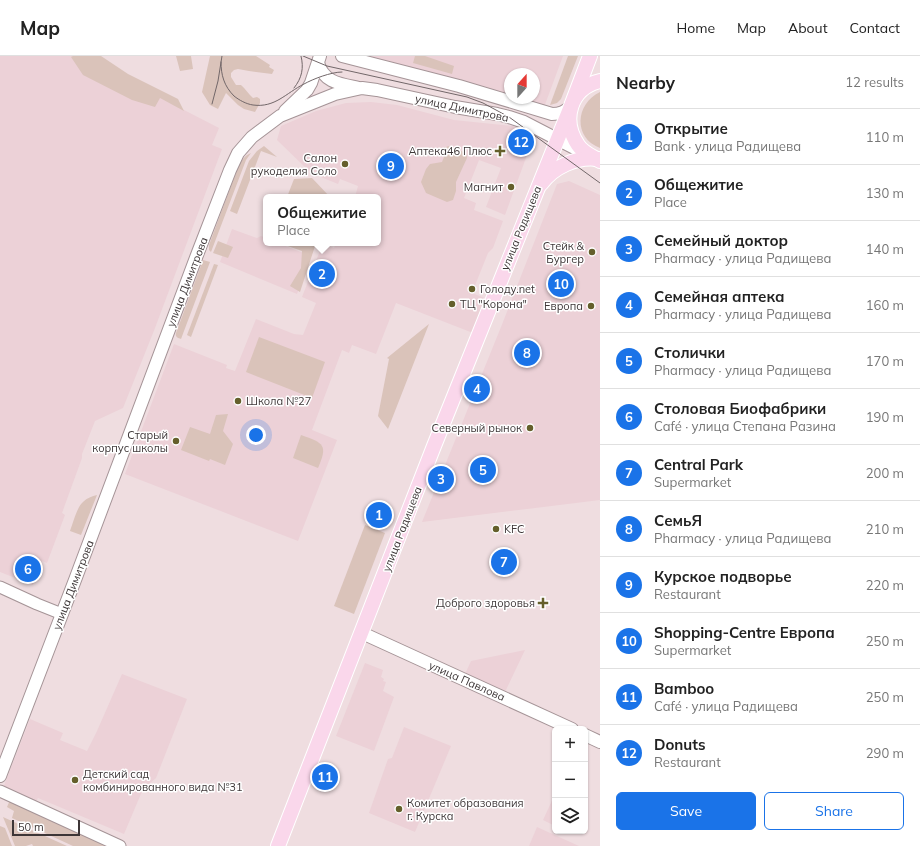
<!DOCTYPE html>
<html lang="en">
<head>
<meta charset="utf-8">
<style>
	:root { --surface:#fff; --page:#f6f6f6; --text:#222; --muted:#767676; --line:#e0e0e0; --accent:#1a73e8 }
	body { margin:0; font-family:Mulish,sans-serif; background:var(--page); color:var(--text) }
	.controls { position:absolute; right:12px; bottom:12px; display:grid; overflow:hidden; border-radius:6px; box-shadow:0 1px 3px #0004 }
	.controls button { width:36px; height:36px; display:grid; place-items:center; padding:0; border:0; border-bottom:1px solid var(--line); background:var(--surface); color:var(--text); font:20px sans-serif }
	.compass { position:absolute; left:504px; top:12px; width:36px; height:36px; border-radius:50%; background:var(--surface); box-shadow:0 1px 3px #0004; rotate:21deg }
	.scale { position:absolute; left:12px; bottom:10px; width:68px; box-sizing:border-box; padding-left:4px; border:2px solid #3d3637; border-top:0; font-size:11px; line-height:14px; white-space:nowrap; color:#3d3637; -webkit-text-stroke:3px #fff; paint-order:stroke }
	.you { position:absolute; left:256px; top:379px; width:14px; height:14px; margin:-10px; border:3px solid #fff; border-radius:50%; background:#1a73e8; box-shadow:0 0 0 6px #1a73e833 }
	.badge { display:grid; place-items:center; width:26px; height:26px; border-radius:50%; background:var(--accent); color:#fff; font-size:13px; font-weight:700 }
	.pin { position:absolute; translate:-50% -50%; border:2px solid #fff; box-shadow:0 1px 4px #0006 }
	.popup { position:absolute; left:263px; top:138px; width:118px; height:52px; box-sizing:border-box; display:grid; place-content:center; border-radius:6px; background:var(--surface); filter:drop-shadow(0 1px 3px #0005); font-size:13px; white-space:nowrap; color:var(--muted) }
	.popup b { font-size:15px; color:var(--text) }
	.popup::after { content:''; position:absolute; left:50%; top:100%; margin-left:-8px; border:8px solid transparent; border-top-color:var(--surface) }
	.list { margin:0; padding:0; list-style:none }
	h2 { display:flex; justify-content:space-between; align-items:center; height:52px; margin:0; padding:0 16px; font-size:17px }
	h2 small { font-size:13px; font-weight:400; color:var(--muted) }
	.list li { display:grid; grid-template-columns:26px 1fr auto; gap:12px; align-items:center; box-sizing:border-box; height:56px; padding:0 16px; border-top:1px solid var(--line) }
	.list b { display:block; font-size:15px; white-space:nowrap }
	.list p { margin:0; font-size:13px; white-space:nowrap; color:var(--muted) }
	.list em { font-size:13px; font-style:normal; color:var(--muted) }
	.actions { display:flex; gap:8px; padding:12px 16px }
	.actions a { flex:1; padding:9px 0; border:1px solid var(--accent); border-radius:6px; text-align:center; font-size:14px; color:var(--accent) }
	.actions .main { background:var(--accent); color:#fff }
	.icon { flex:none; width:22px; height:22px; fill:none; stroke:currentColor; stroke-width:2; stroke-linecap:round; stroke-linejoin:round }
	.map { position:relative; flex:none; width:600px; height:790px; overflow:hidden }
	header { display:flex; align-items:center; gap:24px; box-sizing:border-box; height:56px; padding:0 20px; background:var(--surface); border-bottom:1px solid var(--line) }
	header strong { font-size:19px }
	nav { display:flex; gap:22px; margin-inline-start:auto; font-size:14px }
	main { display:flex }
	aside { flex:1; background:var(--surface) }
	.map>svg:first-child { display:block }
	.built { fill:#ecd1d7; fill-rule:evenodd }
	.green { fill:#dac3ba }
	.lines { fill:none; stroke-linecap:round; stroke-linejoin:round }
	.tertiary-casing { stroke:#a59497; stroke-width:13 }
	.secondary-casing { stroke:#a59497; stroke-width:14 }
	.primary-casing { stroke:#fff; stroke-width:16 }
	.tertiary { stroke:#fff; stroke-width:11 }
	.secondary { stroke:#fff; stroke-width:12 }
	.primary { stroke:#fad7eb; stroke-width:14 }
	.tram { stroke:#726769; stroke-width:1 }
	.poi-dot { fill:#645f2b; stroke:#fff; stroke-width:1.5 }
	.labels { text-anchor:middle; stroke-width:3; stroke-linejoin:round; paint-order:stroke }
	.street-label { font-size:11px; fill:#3d3637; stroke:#fff }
	.poi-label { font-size:11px; fill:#3d3637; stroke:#fff; text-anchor:end }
</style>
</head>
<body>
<header>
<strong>Map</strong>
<nav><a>Home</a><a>Map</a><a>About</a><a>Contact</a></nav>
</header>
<main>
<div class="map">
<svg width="600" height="790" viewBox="0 0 600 790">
	<rect width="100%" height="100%" fill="#efdde0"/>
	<g class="built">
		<path d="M 0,0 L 79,0 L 219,72 L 212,89 L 222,93 L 155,272 L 123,352 L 95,365 L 82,398 L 82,402 L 62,457 L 65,459 L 47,507 L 42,505 L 33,529 L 0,516 Z"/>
		<path d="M 364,0 L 563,0 L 543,54 ZM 510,18 L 534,18 L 534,42 L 510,42 Z"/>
		<path d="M 371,46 L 397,49 L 454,64 L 513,70 L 533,83 L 505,159 L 486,151 L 501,112 L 479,104 L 464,142 L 476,147 L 474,154 L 503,165 L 493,192 L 488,197 L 472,237 L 487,243 L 473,277 L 396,247 L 376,298 L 352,289 L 349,297 L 342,294 L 312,374 L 337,384 L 298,485 L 125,418 L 174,288 L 227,309 L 226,312 L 235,315 L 256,263 L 294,278 L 303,279 L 316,247 L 302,241 L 323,187 L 334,192 L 336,187 L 378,187 L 378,141 L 355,141 L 358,130 L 340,123 L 338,128 L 311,117 L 277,84 L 281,70 L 316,55 L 346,47 Z"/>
		<path d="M 569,125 L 600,139 L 600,444 L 422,466 L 501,271 L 557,128 Z"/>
		<path d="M 232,173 L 257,182 L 261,180 L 266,182 L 266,187 L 278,187 L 311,200 L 297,238 L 220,206 Z"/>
		<path d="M 525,594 L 505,636 L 465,618 L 471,605 Z"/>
		<path d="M 365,607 L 383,614 L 381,621 L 384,623 L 383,625 L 386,626 L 383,635 L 394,641 L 374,695 L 336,680 Z"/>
		<path d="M 122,618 L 187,643 L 156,722 L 143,733 L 124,778 L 38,742 L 35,747 L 3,732 L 30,663 L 63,677 L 60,684 L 87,695 L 97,675 Z"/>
		<path d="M 404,671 L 451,690 L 415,776 L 369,757 L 388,703 L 392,702 Z"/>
		<path d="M 555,738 L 555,770 L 543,764 Z"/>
		<path d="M 537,771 L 579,790 L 529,790 Z"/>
	</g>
	<g class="green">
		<path d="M 73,0 L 101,0 L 128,18 L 178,43 L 184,55 L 160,42 L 155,51 L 132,44 L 83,19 L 71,1 Z"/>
		<path d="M 176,0 L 191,0 L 193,13 L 180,15 Z"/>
		<path d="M 210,0 L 256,0 L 270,9 L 269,11 L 274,14 L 272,18 L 249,15 L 238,13 L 234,14 L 231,17 L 231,21 L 236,29 L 241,29 C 246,33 248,38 253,42 L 257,41 L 260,43 L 260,47 L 255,56 L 244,53 L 238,49 L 226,37 L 218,53 L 210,49 L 202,36 Z"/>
		<path d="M 415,0 L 425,0 L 454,10 L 452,18 L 413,7 Z"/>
		<path d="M 568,0 L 578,0 L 561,43 L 557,47 L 550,49 Z"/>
		<path d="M 600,36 L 600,92 C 573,82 575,48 600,36 Z"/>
		<path d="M 264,90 L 277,101 L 261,95 L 237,158 L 230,155 L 249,105 L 257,95 Z"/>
		<path d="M 449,90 L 466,97 L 467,102 L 456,126 L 456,135 L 453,144 L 447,146 L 426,137 L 421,126 L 426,113 L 430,108 L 442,106 L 444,101 L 441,97 L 443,92 Z"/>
		<path d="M 251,97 L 246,104 L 211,196 L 209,194 L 209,189 L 238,111 C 241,105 244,100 251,97 Z"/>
		<path d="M 312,122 L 330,141 L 287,141 L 294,123 Z"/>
		<path d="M 218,185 L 233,191 L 228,202 L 213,197 Z"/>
		<path d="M 279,187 L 316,187 L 300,236 L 290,230 L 301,212 L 302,195 Z"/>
		<path d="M 203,204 L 210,206 L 181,283 C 178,282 175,281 176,277 Z"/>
		<path d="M 214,208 L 218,209 L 191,281 L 187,279 Z"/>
		<path d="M 429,268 L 388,373 L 378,360 L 389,303 L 387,302 Z"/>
		<path d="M 259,281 L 325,306 L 312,342 L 246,316 Z"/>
		<path d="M 228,358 L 223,375 L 233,388 L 225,409 L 210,403 L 209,405 L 181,394 L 190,371 L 210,378 L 216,359 Z"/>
		<path d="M 301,379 C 324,387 328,389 318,412 L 293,402 Z"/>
		<path d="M 97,439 L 81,479 L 70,475 C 73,467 77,451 83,446 C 87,442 92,440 97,439 Z"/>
		<path d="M 365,469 L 385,477 L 354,558 L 334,550 Z"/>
		<path d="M 10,744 L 109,790 L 73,790 L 12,762 L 14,755 L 7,751 Z"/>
		<path d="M 3,761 L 67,790 L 33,790 L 32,788 L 26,790 L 15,790 Z"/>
		<path d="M 0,770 L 5,772 L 12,790 L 0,790 Z"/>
	</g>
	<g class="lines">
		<g class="tertiary-casing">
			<g id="tertiary">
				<path d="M 0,531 L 37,548 L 62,558"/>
				<path d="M 0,735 L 120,790"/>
			</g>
		</g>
		<g class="secondary-casing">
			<g id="secondary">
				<path d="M 342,0 L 459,30 L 552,58 C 560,58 565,56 571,50"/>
				<path d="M 318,7 C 324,27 341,28 359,32"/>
				<path d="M 285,55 L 307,34 L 311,27 L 320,0"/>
				<path d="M 362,577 L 572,673"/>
				<path d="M 585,679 L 600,686"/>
				<path d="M 0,720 L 75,524 L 197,199 L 230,114 L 238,97 L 252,81 L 280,60 L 335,38 L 362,32 L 377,34 L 455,51 L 497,58 L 509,61 L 524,66 L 584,97"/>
			</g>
		</g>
		<g class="primary-casing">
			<g id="primary">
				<path d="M 600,25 C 570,32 561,64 578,89 C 583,97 592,100 600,105"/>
				<path d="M 541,128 C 553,111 577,100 598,103"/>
				<path d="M 278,790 L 434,390 L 571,50 L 590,0"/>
			</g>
		</g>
		<use href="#tertiary" class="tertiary"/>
		<use href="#secondary" class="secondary"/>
		<use href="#primary" class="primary"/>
		<g class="tram">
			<path d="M 303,0 L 327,10 L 467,41 L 483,47 L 509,61 L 600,127"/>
			<path d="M 221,6 C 221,19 224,30 234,40 C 239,44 246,48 253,49 C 275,52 286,37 304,28 C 313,23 331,16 342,16"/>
			<path d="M 294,32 C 302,22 304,12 301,0"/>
			<path d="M 212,48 L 218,25 L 222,0"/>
		</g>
	</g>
	<g class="poi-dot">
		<path d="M498 89h4v4h4v4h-4v4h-4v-4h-4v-4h4z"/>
		<circle cx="345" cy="108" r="4"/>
		<circle cx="511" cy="131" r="4"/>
		<circle cx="592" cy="196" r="4"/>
		<circle cx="472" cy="233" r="4"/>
		<circle cx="452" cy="248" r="4"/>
		<circle cx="591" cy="250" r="4"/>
		<circle cx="238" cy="345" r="4"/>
		<circle cx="530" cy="372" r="4"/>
		<circle cx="176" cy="385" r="4"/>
		<circle cx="496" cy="473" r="4"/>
		<path d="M541 541h4v4h4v4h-4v4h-4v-4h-4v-4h4z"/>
		<circle cx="75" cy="724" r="4"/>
		<circle cx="399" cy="753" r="4"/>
	</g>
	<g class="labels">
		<g class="street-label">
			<text transform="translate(462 52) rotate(12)" y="4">улица Димитрова</text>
			<text transform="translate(521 172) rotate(-68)" y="4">улица Радищева</text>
			<text transform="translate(187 226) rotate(-69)" y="4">улица Димитрова</text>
			<text transform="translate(402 473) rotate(-69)" y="4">улица Радищева</text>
			<text transform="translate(73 529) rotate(-69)" y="4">улица Димитрова</text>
			<text transform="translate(467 625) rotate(24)" y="4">улица Павлова</text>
		</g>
		<g class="poi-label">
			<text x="492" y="99">Аптека46 Плюс</text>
			<text x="337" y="106">Салон<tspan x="337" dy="13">рукоделия Соло</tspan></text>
			<text x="503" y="135">Магнит</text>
			<text x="584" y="194">Стейк &amp;<tspan x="584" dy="13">Бургер</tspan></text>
			<text x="480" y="237" text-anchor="start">Голоду.net</text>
			<text x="460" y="252" text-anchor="start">ТЦ "Корона"</text>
			<text x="583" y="254">Европа</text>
			<text x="246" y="349" text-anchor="start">Школа №27</text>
			<text x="522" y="376">Северный рынок</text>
			<text x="168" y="383">Старый<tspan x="168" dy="13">корпус школы</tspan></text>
			<text x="504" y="477" text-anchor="start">KFC</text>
			<text x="535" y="551">Доброго здоровья</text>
			<text x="83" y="722" text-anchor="start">Детский сад<tspan x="83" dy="13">комбинированного вида №31</tspan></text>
			<text x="407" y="751" text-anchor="start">Комитет образования<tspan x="407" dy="13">г. Курска</tspan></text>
		</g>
	</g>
</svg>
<div class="controls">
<button>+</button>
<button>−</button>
<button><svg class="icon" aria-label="layers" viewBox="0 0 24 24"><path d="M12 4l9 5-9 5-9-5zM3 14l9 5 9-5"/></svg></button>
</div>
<svg class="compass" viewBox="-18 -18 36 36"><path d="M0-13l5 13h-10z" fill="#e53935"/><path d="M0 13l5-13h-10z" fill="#767676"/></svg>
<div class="scale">50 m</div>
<div class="you"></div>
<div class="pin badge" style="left:379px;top:459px">1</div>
<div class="pin badge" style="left:322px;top:218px">2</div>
<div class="popup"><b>Общежитие</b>Place</div>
<div class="pin badge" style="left:441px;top:423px">3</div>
<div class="pin badge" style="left:477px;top:333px">4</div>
<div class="pin badge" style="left:483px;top:414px">5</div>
<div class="pin badge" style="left:28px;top:513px">6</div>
<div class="pin badge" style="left:504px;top:506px">7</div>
<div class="pin badge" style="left:527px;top:297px">8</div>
<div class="pin badge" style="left:391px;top:110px">9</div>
<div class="pin badge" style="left:561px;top:228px">10</div>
<div class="pin badge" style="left:325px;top:721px">11</div>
<div class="pin badge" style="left:521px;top:86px">12</div>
</div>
<aside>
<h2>Nearby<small>12 results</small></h2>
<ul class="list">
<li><span class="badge">1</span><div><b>Открытие</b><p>Bank · улица Радищева</p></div><em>110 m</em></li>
<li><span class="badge">2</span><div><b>Общежитие</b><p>Place</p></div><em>130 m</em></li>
<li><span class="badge">3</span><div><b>Семейный доктор</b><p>Pharmacy · улица Радищева</p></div><em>140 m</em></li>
<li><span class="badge">4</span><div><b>Семейная аптека</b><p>Pharmacy · улица Радищева</p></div><em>160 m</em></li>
<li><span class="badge">5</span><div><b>Столички</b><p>Pharmacy · улица Радищева</p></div><em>170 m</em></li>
<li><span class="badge">6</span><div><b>Столовая Биофабрики</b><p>Café · улица Степана Разина</p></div><em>190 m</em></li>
<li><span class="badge">7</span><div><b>Central Park</b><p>Supermarket</p></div><em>200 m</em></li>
<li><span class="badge">8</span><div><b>СемьЯ</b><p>Pharmacy · улица Радищева</p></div><em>210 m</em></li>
<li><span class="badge">9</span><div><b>Курское подворье</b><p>Restaurant</p></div><em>220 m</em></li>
<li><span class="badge">10</span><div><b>Shopping-Centre Европа</b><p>Supermarket</p></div><em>250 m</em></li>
<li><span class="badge">11</span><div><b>Bamboo</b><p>Café · улица Радищева</p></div><em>250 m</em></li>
<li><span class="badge">12</span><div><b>Donuts</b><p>Restaurant</p></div><em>290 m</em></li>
</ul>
<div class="actions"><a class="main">Save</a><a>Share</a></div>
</aside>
</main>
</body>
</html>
